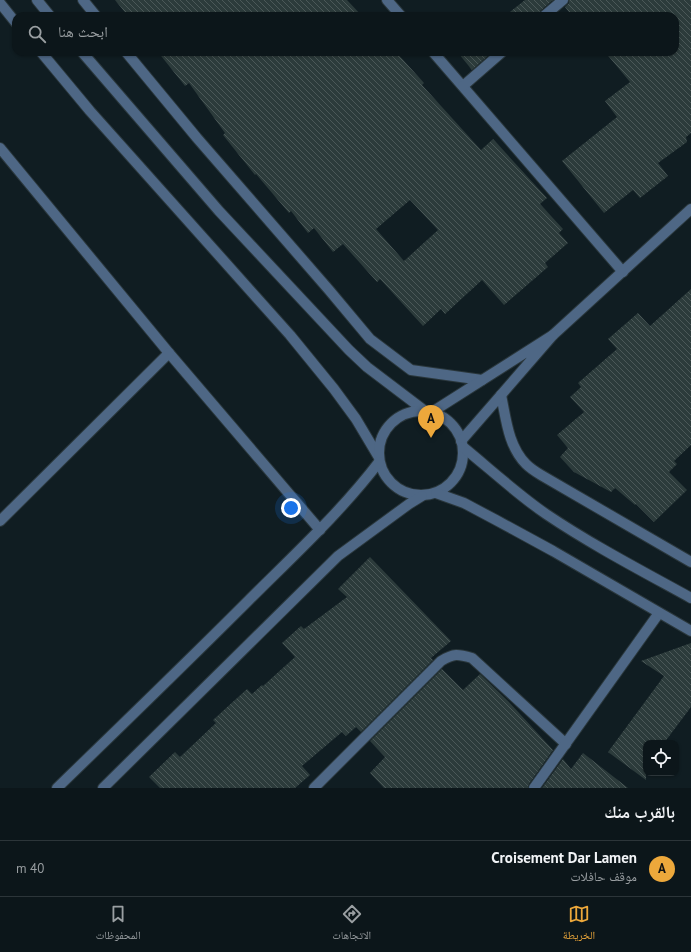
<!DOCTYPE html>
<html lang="ar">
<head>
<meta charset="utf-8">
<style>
	:root { --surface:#0c161a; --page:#1a2327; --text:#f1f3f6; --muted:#9a9fa2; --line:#2c3539; --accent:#eda83b }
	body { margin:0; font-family:"PT Sans","Noto Naskh Arabic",sans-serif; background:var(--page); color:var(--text); direction:rtl }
	.controls { position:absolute; right:12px; bottom:12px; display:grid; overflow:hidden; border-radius:8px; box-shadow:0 1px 3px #0004 }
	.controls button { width:36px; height:36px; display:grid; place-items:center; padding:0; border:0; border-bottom:1px solid var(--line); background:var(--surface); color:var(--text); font:20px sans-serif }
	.you { position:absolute; left:291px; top:508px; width:14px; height:14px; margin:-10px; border:3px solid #fff; border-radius:50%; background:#1a73e8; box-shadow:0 0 0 6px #1a73e833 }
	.badge { display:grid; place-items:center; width:26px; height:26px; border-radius:50%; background:var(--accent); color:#111; font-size:13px; font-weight:700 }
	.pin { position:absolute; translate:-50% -33px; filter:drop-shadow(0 1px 2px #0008) }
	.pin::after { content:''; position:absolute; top:21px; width:14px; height:12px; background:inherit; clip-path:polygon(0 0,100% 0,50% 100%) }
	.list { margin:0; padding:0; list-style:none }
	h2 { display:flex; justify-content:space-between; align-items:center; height:52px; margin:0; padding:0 16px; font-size:17px }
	h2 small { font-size:13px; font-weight:400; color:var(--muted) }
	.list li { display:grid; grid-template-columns:26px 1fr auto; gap:12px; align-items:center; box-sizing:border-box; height:56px; padding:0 16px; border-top:1px solid var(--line) }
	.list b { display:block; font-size:15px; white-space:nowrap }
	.list p { margin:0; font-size:13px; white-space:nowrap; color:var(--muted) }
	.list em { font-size:13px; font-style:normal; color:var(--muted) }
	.icon { flex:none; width:22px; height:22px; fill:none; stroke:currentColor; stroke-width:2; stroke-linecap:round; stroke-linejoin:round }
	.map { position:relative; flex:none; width:691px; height:788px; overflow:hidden; direction:ltr }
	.search { position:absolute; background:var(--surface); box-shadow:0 1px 3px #0004; left:12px; right:12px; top:12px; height:44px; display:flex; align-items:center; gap:10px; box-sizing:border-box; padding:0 14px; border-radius:12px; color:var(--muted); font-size:15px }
	.sheet { height:108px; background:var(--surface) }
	nav { display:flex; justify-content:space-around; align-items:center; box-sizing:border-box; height:56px; border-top:1px solid var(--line); background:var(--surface); font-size:11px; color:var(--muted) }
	nav a { display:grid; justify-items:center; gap:2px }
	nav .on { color:var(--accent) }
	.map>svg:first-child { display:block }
	.building { fill:url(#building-back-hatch); fill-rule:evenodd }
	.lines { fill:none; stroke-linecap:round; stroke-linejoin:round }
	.minor-casing { stroke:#2a373c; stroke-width:12 }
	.tertiary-casing { stroke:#2a373c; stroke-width:12 }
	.minor { stroke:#4e6785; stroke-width:10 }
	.tertiary { stroke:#4e6785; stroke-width:10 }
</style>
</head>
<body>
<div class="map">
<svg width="691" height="788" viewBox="0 0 691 788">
	<defs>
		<pattern id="building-back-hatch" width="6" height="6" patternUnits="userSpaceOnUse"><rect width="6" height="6" fill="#2c3b3b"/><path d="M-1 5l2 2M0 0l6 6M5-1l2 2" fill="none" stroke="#4b5858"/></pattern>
	</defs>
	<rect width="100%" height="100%" fill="#101d22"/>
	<g class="building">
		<path d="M 115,0 L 347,0 L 362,16 L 128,16 Z"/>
		<path d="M 525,0 L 553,0 L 540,11 L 538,16 L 505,16 Z"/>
		<path d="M 569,0 L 691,0 L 691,133 L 686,137 L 687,142 L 658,163 L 668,176 L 640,198 L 633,190 L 604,213 L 562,161 L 617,117 L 605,101 L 630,82 L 605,52 L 675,52 L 675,16 L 572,16 L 565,7 L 569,3 Z"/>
		<path d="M 158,52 L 396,52 L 424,83 L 422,85 L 481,150 L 493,139 L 547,198 L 540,204 L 563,229 L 559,233 L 568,243 L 545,263 L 548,267 L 504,305 L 482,280 L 445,314 L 441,309 L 423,326 L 380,279 L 377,282 L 343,244 L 333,252 L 314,228 L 308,233 L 291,211 L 289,213 L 256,174 L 255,175 L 223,135 L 225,133 L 189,83 L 185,86 ZM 410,200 L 438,230 L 404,261 L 376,229 Z"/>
		<path d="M 461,52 L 492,52 L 472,70 L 459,54 Z"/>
		<path d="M 691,289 L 691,445 L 674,461 L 677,464 L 669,472 L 687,490 L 654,522 L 636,504 L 635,505 L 615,488 L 611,492 L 574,472 L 560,457 L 568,448 L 557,435 L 584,412 L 570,397 L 581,387 L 578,383 L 617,349 L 608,339 L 638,313 L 650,326 Z"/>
		<path d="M 370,557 L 451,641 L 431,658 L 433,660 L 361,732 L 356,727 L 346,736 L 342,732 L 302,766 L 310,775 L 295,788 L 160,788 L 149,777 L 175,752 L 180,757 L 216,723 L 213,720 L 247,689 L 252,694 L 262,685 L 263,686 L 295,657 L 282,643 L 301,626 L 304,629 L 347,597 L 338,589 Z"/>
		<path d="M 691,643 L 691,707 L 664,743 L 646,743 L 646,780 L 608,752 L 664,676 L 641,661 Z"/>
		<path d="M 442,669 L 463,690 L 480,674 L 508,701 L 553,750 L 529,784 L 528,788 L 384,788 L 370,773 L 385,757 L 370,741 Z"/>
		<path d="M 583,753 L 628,788 L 542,788 L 563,759 L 571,769 Z"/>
	</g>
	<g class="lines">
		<g class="minor-casing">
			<g id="minor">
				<path d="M 83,0 L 96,16"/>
				<path d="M 387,0 L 401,16"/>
				<path d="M 544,16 L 563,0"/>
				<path d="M 126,52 L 197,138 L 329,290 L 370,339 L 411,370 L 482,380"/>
				<path d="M 433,52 L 623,272"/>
				<path d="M 463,86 L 502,52"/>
				<path d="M 0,148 L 169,353 L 320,530"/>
				<path d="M 501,395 C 506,418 508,446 526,464 C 530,468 536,472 541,475 L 691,562"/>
				<path d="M 0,521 L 169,353"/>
				<path d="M 314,788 L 441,661 C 454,653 458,654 472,658 L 566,744"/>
				<path d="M 534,788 L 659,613"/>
			</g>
		</g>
		<g class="tertiary-casing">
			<g id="tertiary">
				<path d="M 37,0 L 50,16"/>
				<path d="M 0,3 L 16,23"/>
				<path d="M 41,52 L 90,111 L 290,335 L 334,389 L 356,419 L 378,456"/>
				<path d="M 82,52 L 219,211 L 349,350 L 367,367 L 425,411"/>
				<path d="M 553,335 L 691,209"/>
				<circle cx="421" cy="453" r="42"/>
				<path d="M 432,412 L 553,335 L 461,441"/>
				<path d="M 463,447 C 490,469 517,494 546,514 C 592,545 642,571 691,598"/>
				<path d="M 436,493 L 464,503 L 496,520 L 553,551 L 691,631"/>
				<path d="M 57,788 C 121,726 185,664 248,601 C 293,556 340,513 379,462"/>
				<path d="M 103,788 L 338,556 L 409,504 L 422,496"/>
			</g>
		</g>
		<use href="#minor" class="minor"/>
		<use href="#tertiary" class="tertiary"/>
	</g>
</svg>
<div class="controls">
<button><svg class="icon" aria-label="locate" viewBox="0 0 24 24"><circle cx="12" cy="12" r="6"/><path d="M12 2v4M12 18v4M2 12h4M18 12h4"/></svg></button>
</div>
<div class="you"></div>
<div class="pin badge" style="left:431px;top:438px">A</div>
<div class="search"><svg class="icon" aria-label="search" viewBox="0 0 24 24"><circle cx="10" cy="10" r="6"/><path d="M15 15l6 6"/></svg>ابحث هنا</div>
</div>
<section class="sheet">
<h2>بالقرب منك<small></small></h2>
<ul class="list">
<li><span class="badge">A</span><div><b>Croisement Dar Lamen</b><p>موقف حافلات</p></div><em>40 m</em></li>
</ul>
</section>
<nav>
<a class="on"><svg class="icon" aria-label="map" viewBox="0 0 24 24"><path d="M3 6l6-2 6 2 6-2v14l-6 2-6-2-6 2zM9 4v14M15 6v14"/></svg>الخريطة</a>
<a><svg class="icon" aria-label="directions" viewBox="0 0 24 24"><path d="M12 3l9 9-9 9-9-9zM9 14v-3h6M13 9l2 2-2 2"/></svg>الاتجاهات</a>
<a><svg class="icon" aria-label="saved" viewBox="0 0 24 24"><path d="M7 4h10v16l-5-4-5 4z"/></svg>المحفوظات</a>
</nav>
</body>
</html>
